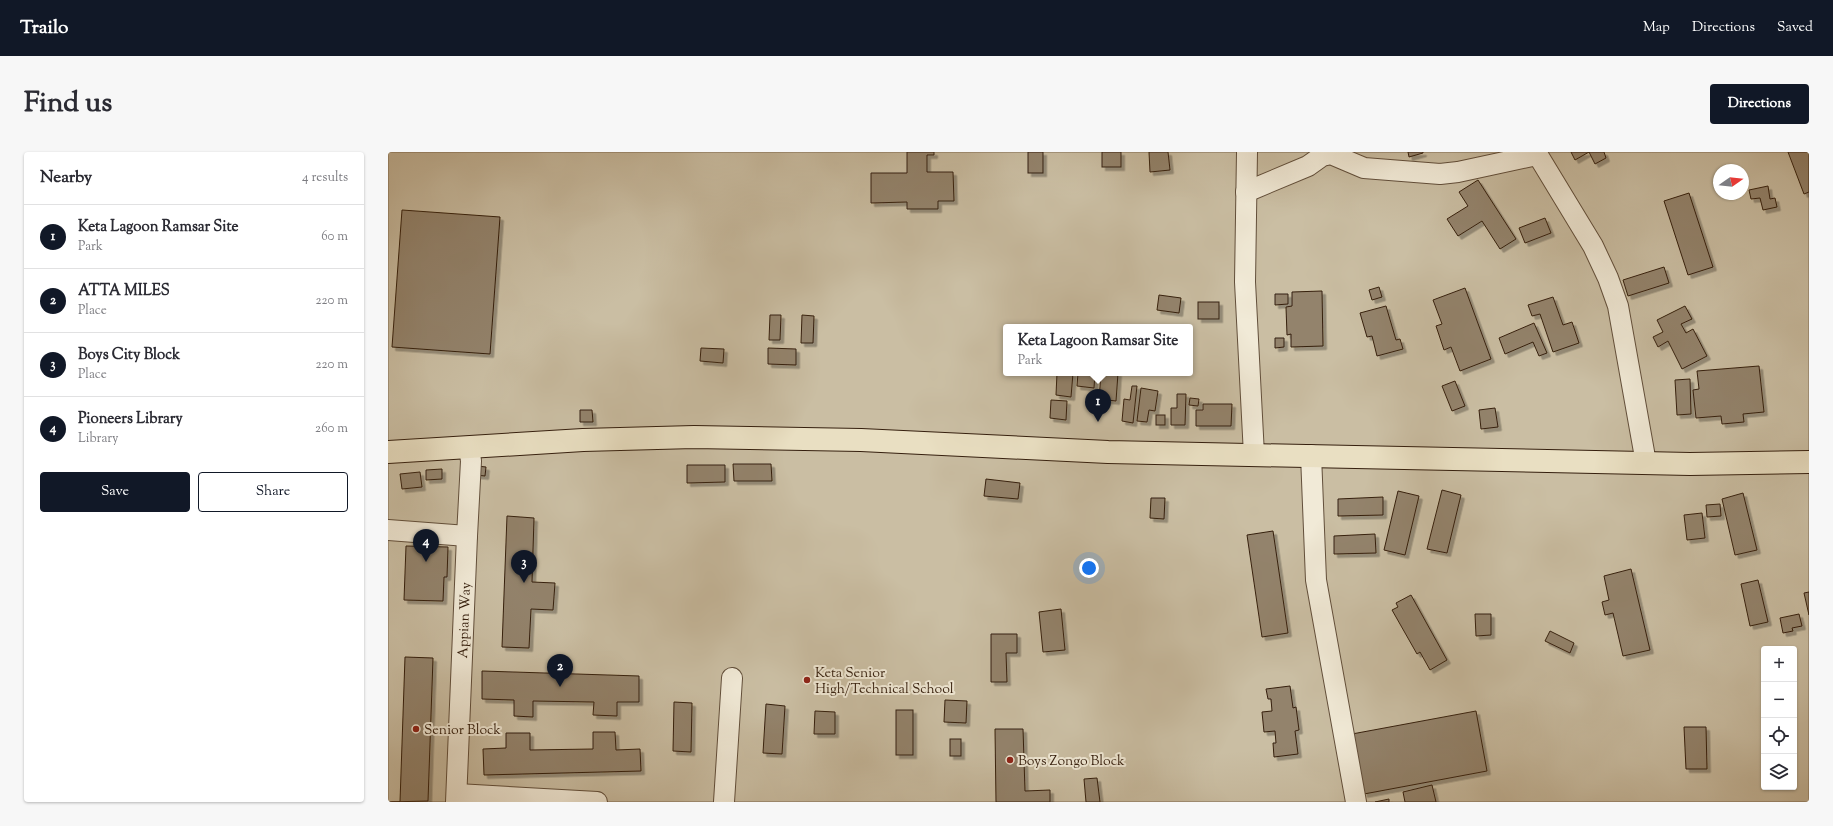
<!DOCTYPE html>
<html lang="en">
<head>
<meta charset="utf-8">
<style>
	:root { --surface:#fff; --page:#f7f7f7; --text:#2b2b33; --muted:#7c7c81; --line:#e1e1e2; --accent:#111827 }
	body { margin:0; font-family:"Sorts Mill Goudy",serif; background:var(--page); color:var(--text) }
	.controls { position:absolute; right:12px; bottom:12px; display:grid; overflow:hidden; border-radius:4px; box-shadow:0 1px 3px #0004 }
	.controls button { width:36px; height:36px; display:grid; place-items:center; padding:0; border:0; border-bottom:1px solid var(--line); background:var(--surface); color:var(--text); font:20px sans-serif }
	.compass { position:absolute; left:1325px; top:12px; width:36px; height:36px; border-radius:50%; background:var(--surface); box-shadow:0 1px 3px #0004; rotate:76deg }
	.you { position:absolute; left:701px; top:416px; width:14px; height:14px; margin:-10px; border:3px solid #fff; border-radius:50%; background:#1a73e8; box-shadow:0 0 0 6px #1a73e833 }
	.badge { display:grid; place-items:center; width:26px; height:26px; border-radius:50%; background:var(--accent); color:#fff; font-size:13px; font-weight:700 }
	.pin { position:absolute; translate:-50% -33px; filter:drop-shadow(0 1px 2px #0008) }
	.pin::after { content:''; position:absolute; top:21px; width:14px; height:12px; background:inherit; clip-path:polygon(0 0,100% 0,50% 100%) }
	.popup { position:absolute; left:615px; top:172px; width:190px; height:52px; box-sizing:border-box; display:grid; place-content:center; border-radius:4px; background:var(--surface); filter:drop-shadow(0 1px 3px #0005); font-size:13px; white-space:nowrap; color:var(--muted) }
	.popup b { font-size:15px; color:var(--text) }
	.popup::after { content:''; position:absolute; left:50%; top:100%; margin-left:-8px; border:8px solid transparent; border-top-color:var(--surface) }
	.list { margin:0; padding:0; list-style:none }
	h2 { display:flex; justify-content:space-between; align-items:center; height:52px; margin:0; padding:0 16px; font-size:17px }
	h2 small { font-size:13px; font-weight:400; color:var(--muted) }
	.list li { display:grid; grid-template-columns:26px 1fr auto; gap:12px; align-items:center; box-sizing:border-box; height:64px; padding:0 16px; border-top:1px solid var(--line) }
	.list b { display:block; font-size:15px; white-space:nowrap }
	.list p { margin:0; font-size:13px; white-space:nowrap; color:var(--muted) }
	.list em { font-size:13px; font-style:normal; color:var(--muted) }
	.actions { display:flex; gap:8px; padding:12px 16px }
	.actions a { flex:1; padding:9px 0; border:1px solid var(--accent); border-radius:4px; text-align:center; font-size:14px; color:var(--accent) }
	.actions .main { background:var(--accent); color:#fff }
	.icon { flex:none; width:22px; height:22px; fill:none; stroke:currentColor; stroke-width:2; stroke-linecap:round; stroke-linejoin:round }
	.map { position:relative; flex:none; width:1421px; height:650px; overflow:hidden; border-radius:4px }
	header { display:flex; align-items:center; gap:24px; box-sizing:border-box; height:56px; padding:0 20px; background:var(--accent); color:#fff }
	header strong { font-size:19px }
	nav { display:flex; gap:22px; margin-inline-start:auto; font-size:14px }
	.intro { display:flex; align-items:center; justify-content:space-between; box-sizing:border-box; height:96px; padding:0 24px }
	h1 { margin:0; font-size:28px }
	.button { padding:10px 18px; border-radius:4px; background:var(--accent); color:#fff; font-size:14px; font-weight:700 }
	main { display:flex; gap:24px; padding:0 24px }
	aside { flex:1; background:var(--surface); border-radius:4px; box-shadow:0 1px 3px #0004 }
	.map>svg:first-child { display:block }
	.green { fill:#cabea3; stroke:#806e58; fill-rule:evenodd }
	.building { fill:#93836c; stroke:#351f0e; filter:url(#shadow) }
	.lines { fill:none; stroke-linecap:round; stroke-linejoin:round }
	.minor-casing { stroke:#624f3b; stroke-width:22 }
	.major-casing { stroke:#351f0e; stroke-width:24 }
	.minor { stroke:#f1ead7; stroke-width:20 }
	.major { stroke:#e9dfc2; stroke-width:22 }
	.poi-dot { fill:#8f2418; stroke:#f1ead7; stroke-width:1.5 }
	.labels { text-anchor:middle; stroke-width:4; stroke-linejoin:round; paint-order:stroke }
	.street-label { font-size:14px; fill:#351f0e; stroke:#f1ead7 }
	.poi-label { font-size:14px; fill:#351f0e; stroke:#f1ead7; text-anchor:start }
</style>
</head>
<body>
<header>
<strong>Trailo</strong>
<nav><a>Map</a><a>Directions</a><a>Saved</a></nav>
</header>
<div class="intro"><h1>Find us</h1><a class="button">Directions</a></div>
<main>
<aside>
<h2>Nearby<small>4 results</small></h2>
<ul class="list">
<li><span class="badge">1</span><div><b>Keta Lagoon Ramsar Site</b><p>Park</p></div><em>60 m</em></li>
<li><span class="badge">2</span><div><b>ATTA MILES</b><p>Place</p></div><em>220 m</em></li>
<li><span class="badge">3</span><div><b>Boys City Block</b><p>Place</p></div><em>220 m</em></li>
<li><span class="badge">4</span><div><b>Pioneers Library</b><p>Library</p></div><em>260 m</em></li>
</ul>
<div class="actions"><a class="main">Save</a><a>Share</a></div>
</aside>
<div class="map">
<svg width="1421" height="650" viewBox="0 0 1421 650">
	<defs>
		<filter id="shadow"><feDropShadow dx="3.5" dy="3.5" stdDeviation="0" flood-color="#0004"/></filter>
	</defs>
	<rect width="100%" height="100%" fill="#e9dfc2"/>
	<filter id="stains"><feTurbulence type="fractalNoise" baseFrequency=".005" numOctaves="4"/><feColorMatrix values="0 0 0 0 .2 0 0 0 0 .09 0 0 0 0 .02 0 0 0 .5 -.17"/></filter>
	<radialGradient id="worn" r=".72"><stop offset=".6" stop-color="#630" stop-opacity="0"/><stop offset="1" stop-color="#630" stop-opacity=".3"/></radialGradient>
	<path class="green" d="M 0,0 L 1421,0 L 1421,650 L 0,650 ZM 1331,18 L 1355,18 L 1355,42 L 1331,42 ZM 618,175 L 802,175 L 802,221 L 618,221 ZM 1376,497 L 1406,497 L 1406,635 L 1376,635 Z"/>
	<g class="building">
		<path d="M 519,0 L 546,0 L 546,3 L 539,3 L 539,20 L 565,20 L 566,49 L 550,49 L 550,57 L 519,57 L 519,50 L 483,51 L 483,21 L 519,21 Z"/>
		<rect x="640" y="0" width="15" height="21"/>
		<rect x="714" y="0" width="19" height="15"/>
		<path d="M 761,0 L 780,0 L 782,18 L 762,20 Z"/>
		<path d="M 1020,0 L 1035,0 L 1035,1 L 1021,5 Z"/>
		<path d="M 1183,0 L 1216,0 L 1218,6 L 1207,12 L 1201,0 L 1187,8 Z"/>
		<path d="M 1400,0 L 1421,0 L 1421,40 L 1416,42 Z"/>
		<path d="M 1090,28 L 1128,87 L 1112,97 L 1094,69 L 1070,84 L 1059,67 L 1080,54 L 1071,40 Z"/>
		<path d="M 1380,34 L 1382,47 L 1387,46 L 1389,55 L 1375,58 L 1372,46 L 1363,47 L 1361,38 Z"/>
		<path d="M 1301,41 L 1325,115 L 1300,123 L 1276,49 Z"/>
		<path d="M 14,58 L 112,65 L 102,202 L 4,195 Z"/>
		<path d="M 1157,66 L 1163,81 L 1137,91 L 1131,76 Z"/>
		<path d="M 1276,115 L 1281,131 L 1240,144 L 1235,128 Z"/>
		<path d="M 991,135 L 994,145 L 984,148 L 981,138 Z"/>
		<path d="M 1077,136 L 1103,207 L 1072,219 L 1063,195 L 1056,198 L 1048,174 L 1054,172 L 1045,148 Z"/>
		<path d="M 934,139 L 935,194 L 903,195 L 903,182 L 899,183 L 898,155 L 904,154 L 904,140 Z"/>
		<path d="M 887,142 L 900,142 L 900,152 L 887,153 Z"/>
		<path d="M 771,143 L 793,146 L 791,161 L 769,158 Z"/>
		<path d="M 1165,145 L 1175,173 L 1184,170 L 1191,191 L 1165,200 L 1152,162 L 1144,164 L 1140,153 Z"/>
		<rect x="810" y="150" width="21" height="17"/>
		<path d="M 998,154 L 1008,188 L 1012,187 L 1015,197 L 989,204 L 984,184 L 979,185 L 972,161 Z"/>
		<path d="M 1297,154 L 1304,167 L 1293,172 L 1298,181 L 1305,177 L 1319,204 L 1294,217 L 1280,189 L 1270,195 L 1265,185 L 1275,180 L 1269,168 Z"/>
		<path d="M 382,163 L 393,163 L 392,188 L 381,188 Z"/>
		<path d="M 414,163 L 426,164 L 425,191 L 413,191 Z"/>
		<path d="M 1146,171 L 1159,201 L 1151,204 L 1145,190 L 1117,202 L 1111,186 Z"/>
		<path d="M 887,186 L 896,186 L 896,195 L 887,196 Z"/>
		<path d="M 313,196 L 336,197 L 335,211 L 312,209 Z"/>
		<path d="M 380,196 L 408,197 L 408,213 L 380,212 Z"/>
		<path d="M 1371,214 L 1376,260 L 1355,262 L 1356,270 L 1334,272 L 1333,264 L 1308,266 L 1305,238 L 1311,237 L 1309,219 Z"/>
		<path d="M 669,221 L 685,221 L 683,245 L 668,243 Z"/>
		<path d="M 690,221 L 707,221 L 706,236 L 689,234 Z"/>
		<path d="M 707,221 L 730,221 L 728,249 L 711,247 L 713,222 Z"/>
		<path d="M 1302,227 L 1303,262 L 1289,263 L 1287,228 Z"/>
		<path d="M 1067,229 L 1077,254 L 1064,259 L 1054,234 Z"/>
		<path d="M 744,234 L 749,234 L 745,271 L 734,269 L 736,247 L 742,248 Z"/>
		<path d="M 753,236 L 770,239 L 767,259 L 761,258 L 759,270 L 749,269 Z"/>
		<path d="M 789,242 L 798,242 L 797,273 L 783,273 L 783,256 L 789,256 Z"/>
		<path d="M 802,246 L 811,247 L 810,254 L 801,253 Z"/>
		<path d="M 663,248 L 679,249 L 678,268 L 662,266 Z"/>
		<path d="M 815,252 L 844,252 L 843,274 L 808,274 L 808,258 L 815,258 Z"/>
		<path d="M 1107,256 L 1110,275 L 1093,277 L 1091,258 Z"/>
		<path d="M 192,258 L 204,258 L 205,270 L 192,270 Z"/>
		<rect x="768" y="263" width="9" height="10"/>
		<path d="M 345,312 L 383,312 L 384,329 L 346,329 Z"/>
		<path d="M 299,313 L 337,313 L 337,330 L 299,331 Z"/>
		<path d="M 89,314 L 98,315 L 97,324 L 88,323 Z"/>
		<path d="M 54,317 L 54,327 L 38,328 L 38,318 Z"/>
		<path d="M 32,320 L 34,335 L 14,337 L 12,322 Z"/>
		<path d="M 598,327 L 632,331 L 630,347 L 596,344 Z"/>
		<path d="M 1054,338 L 1073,343 L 1059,401 L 1039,397 Z"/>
		<path d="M 1010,339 L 1031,344 L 1017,403 L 996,398 Z"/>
		<path d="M 1355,341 L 1369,398 L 1347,403 L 1334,347 Z"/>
		<path d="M 995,345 L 995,363 L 950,364 L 950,347 Z"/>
		<path d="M 763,346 L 777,346 L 776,367 L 762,366 Z"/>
		<path d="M 1332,352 L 1333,364 L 1319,365 L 1318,353 Z"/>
		<path d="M 1314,361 L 1317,386 L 1299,388 L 1296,363 Z"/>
		<path d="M 119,364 L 146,366 L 144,430 L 167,431 L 165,458 L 143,457 L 141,496 L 114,495 Z"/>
		<path d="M 885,379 L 900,481 L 874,485 L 859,383 Z"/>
		<path d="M 987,382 L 988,401 L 946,402 L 946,384 Z"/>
		<path d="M 18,394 L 60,395 L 59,425 L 56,425 L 55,449 L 16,448 Z"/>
		<path d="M 1243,417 L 1262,498 L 1235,504 L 1225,461 L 1217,463 L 1214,450 L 1221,448 L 1216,424 Z"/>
		<path d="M 1370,428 L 1380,470 L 1362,474 L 1353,432 Z"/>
		<path d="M 1421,440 L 1421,463 L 1416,441 Z"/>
		<path d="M 1023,443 L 1059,508 L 1042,518 L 1032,500 L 1029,502 L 1004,458 L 1010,455 L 1008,451 Z"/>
		<path d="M 673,457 L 677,498 L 655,500 L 651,460 Z"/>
		<path d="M 1087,462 L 1103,462 L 1103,483 L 1088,484 Z"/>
		<path d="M 1411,462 L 1414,474 L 1404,476 L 1405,479 L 1395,481 L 1392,466 Z"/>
		<path d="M 1162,479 L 1186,491 L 1182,501 L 1157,489 Z"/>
		<path d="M 603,482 L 629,482 L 629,501 L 618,501 L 619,530 L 603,530 Z"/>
		<path d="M 17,505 L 45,506 L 40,649 L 0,650 L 12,650 Z"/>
		<path d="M 94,519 L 251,524 L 251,550 L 229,550 L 229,564 L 205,563 L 206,550 L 145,549 L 145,565 L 126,564 L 126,548 L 94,547 Z"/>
		<path d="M 902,534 L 905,556 L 908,555 L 911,578 L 907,579 L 910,602 L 886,605 L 885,591 L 888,591 L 887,579 L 876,580 L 874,560 L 884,559 L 883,547 L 880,547 L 878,537 Z"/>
		<path d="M 557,548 L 579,549 L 578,571 L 556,570 Z"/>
		<path d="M 286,550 L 304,551 L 303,600 L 285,599 Z"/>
		<path d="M 378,552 L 397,554 L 394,602 L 375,601 Z"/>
		<rect x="508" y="558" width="17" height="45"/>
		<path d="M 427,559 L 447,560 L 447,582 L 426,582 Z"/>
		<path d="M 1088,559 L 1099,619 L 976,642 L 964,582 Z"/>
		<path d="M 1296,575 L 1318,575 L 1319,617 L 1298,617 Z"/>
		<path d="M 607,577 L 635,577 L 637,639 L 662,638 L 662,650 L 608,650 Z"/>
		<path d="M 205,580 L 227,580 L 228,598 L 252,597 L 253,619 L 96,623 L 95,597 L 118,596 L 118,581 L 142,581 L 142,598 L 205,597 Z"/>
		<rect x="562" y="587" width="11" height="17"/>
		<path d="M 709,626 L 712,650 L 698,650 L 696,627 Z"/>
		<path d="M 1044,633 L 1048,650 L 1017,650 L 1015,640 Z"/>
		<path d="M 1001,647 L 1001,650 L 987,650 Z"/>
	</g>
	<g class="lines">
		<g class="minor-casing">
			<g id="minor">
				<path d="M 859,0 L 857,130 L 866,303"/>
				<path d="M 1148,0 L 1205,94 L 1220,126 L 1230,154 L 1258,311"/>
				<path d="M 858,40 L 920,14 L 934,4 L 943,2 L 976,16 L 1052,22 L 1070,20 L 1149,3"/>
				<path d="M 923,303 L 928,428 L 968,650"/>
				<path d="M 0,378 L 79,384"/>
				<path d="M 69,642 L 209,650"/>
				<path id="s1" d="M 68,650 L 79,384 L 83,309 L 81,295"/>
				<path d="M 336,650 L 344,526"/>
			</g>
		</g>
		<g class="major-casing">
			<path id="major" d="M 0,300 L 195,288 L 306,285 L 473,288 L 720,300 L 1302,312 L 1421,310"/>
		</g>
		<use href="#minor" class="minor"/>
		<use href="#major" class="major"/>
	</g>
	<g class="poi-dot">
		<circle cx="419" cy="528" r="4"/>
		<circle cx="28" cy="577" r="4"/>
		<circle cx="622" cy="608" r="4"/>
	</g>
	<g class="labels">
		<g class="street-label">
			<text dy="5" stroke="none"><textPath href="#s1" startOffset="182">Appian Way</textPath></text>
		</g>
		<g class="poi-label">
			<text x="427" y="525">Keta Senior<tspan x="427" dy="16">High/Technical School</tspan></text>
			<text x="36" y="582">Senior Block</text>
			<text x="630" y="613">Boys Zongo Block</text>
		</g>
	</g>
	<rect width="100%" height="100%" filter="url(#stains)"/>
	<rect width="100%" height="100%" fill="url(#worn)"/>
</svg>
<div class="controls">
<button>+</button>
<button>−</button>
<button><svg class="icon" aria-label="locate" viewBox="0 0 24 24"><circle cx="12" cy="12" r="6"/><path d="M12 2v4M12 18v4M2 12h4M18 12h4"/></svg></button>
<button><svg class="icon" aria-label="layers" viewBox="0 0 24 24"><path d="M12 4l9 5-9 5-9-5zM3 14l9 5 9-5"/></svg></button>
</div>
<svg class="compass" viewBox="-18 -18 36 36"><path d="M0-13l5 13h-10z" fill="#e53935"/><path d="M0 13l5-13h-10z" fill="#7c7c81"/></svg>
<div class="you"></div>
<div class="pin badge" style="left:710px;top:270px">1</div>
<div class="popup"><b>Keta Lagoon Ramsar Site</b>Park</div>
<div class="pin badge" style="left:172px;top:535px">2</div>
<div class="pin badge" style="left:136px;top:431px">3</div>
<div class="pin badge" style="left:38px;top:410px">4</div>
</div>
</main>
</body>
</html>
